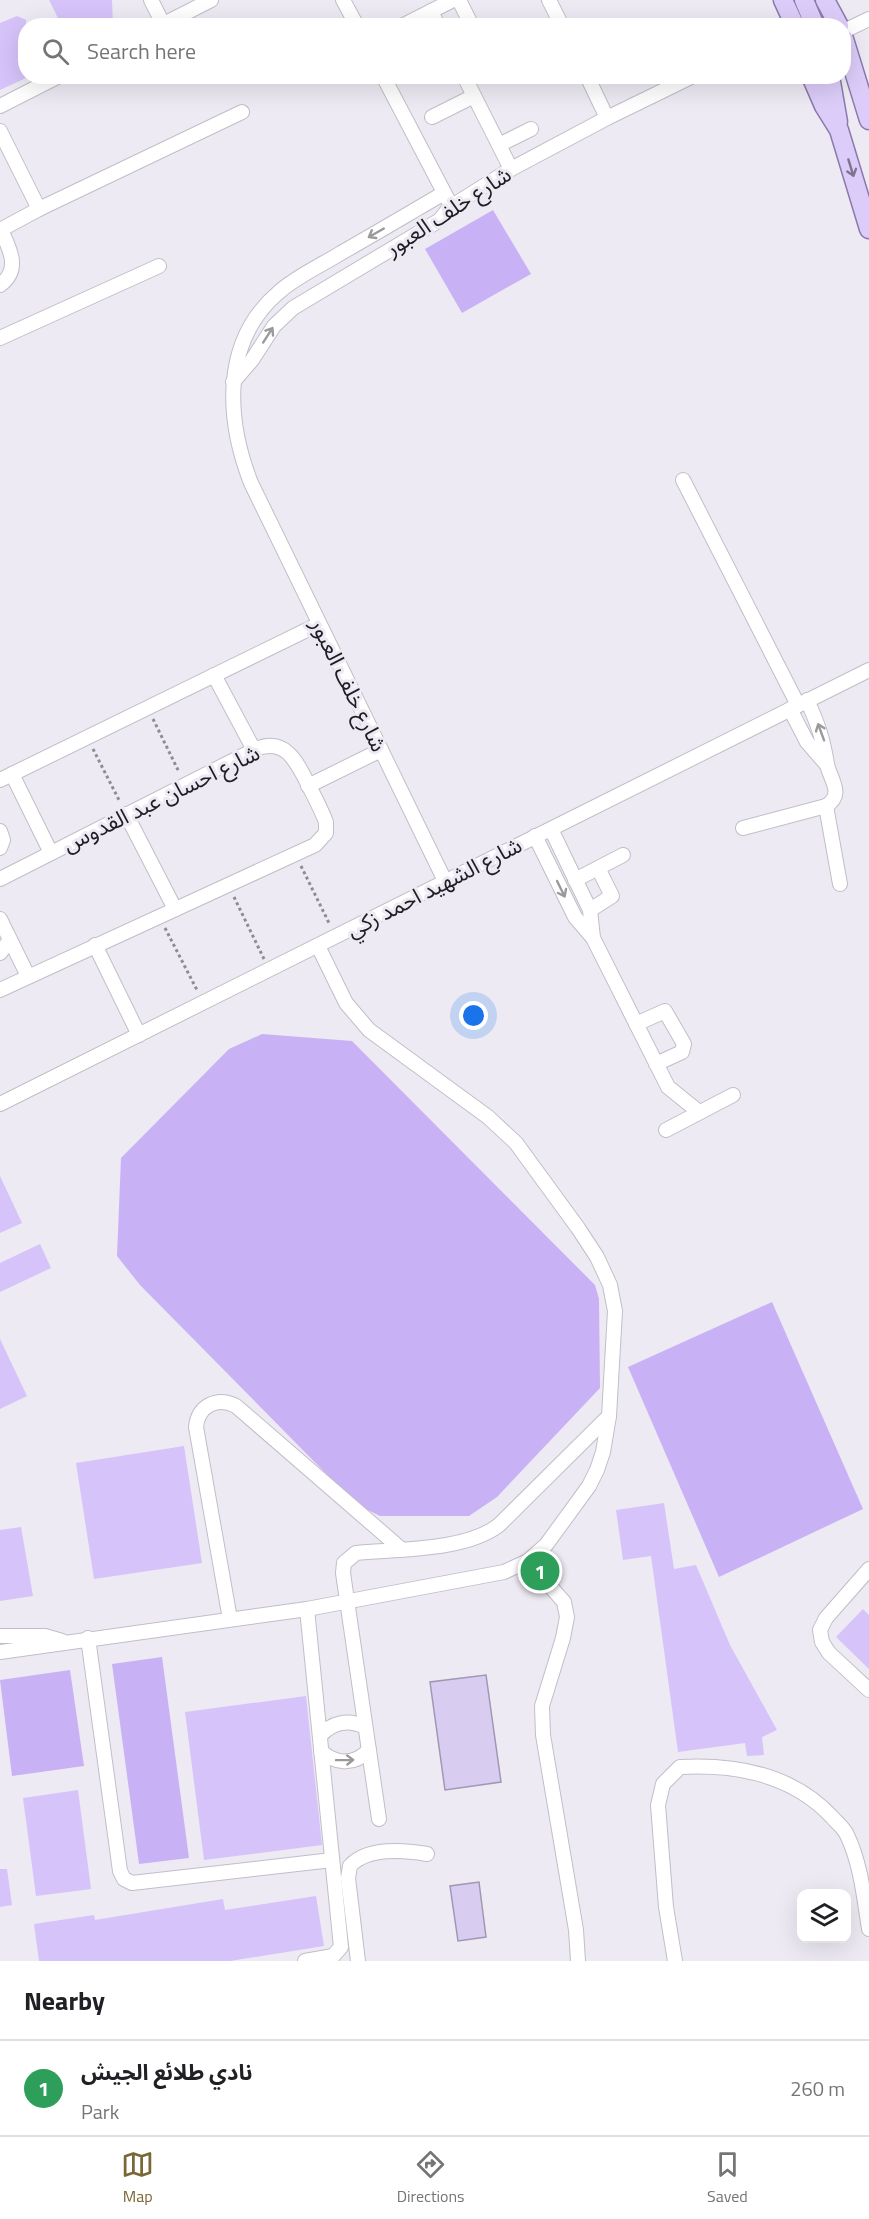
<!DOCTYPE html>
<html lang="en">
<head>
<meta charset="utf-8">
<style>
	:root { --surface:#fff; --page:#f2f2f2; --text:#202124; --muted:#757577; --line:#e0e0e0; --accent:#796735 }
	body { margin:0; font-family:"Titillium Web","Noto Sans Arabic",sans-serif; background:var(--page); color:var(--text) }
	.controls { position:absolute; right:18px; bottom:18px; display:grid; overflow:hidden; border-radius:12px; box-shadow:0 6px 24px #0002 }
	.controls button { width:54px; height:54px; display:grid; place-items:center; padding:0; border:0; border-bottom:2px solid var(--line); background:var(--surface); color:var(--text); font:30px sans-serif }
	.you { position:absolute; left:474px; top:1016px; width:21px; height:21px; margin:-15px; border:4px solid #fff; border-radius:50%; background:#1a73e8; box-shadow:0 0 0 9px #1a73e833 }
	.badge { display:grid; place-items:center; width:39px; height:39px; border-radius:50%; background:var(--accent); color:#fff; font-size:20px; font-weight:700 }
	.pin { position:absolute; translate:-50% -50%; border:3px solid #fff; box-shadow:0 2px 6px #0006 }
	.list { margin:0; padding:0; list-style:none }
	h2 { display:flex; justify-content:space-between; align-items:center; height:78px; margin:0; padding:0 24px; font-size:26px }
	h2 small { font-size:20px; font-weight:400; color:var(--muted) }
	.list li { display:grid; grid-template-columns:39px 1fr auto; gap:18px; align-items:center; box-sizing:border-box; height:96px; padding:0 24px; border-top:2px solid var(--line) }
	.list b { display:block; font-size:22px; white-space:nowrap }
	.list p { margin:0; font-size:20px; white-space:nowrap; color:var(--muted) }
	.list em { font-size:20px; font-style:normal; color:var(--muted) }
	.icon { flex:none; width:33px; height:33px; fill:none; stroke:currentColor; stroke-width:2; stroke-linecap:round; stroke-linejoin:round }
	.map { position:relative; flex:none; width:869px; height:1961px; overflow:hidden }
	.search { position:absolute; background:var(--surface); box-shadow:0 6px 24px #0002; left:18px; right:18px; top:18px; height:66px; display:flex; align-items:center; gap:15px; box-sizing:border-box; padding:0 21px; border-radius:24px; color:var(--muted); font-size:22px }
	.sheet { height:174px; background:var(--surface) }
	nav { display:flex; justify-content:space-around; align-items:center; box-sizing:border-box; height:84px; border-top:2px solid var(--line); background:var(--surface); font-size:16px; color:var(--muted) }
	nav a { display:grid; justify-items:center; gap:3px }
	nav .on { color:var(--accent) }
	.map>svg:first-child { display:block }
	.green { fill:#c9b1f5 }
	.water { fill:#d8ccf1; stroke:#a098b3; stroke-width:1.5 }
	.building { fill:#d6c3fa }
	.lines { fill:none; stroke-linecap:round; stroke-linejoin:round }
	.minor-casing { stroke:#c1bec7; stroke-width:16 }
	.major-casing { stroke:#8b79ab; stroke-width:21 }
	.path { stroke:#8e8c93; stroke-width:3; stroke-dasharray:3 3; stroke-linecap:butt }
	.minor { stroke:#fff; stroke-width:14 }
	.major { stroke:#dcccf9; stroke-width:18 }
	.oneway { stroke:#7e748d }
	.oneway2 { stroke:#9a999b }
	.labels { text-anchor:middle; stroke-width:6; stroke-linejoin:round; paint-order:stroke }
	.street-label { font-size:22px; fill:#1f1d21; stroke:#edeaf4 }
</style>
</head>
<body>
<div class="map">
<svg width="869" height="1961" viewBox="0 0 869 1961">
	<rect width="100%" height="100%" fill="#edeaf4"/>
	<g class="green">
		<path d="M 493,210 L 531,274 L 462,313 L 425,249 Z"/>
		<path d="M 262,1034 L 352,1041 L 595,1285 L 599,1299 L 600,1388 L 497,1497 L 469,1516 L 380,1516 L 356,1504 L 140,1285 L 117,1256 L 121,1158 L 229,1049 Z"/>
		<path d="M 772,1302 L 863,1509 L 719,1577 L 628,1367 Z"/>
		<path d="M 162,1657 L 189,1858 L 139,1864 L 112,1664 Z"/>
		<path d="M 70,1670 L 84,1766 L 12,1776 L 0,1680 Z"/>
	</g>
	<g class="water">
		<path d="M 486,1675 L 501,1782 L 445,1790 L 430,1682 Z"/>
		<path d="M 479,1882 L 486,1937 L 458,1941 L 450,1886 Z"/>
	</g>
	<g class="building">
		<path d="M 49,0 L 112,0 L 113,26 L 62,26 Z"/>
		<path d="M 17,16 L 26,20 L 26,78 L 0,90 L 0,23 Z"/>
		<path d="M 0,1176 L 22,1223 L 0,1233 Z"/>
		<path d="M 40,1244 L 51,1268 L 0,1292 L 0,1263 Z"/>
		<path d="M 0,1339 L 27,1396 L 0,1409 Z"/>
		<path d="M 184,1446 L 202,1563 L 94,1579 L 76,1463 Z"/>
		<path d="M 664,1503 L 674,1569 L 696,1565 L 730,1645 L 777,1730 L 762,1737 L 764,1755 L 747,1756 L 745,1743 L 678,1752 L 651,1556 L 623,1560 L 616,1510 Z"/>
		<path d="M 21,1527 L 33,1596 L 0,1601 L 0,1530 Z"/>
		<path d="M 863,1609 L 869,1615 L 869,1669 L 836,1637 Z"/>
		<path d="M 306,1696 L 322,1845 L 204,1860 L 185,1712 Z"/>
		<path d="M 78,1790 L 91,1889 L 36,1896 L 23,1798 Z"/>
		<path d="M 0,1869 L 7,1869 L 12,1905 L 0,1907 Z"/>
		<path d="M 316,1896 L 324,1946 L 230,1961 L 39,1961 L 34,1924 L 94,1915 L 95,1920 L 223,1899 L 225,1910 Z"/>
	</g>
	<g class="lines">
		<g class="minor-casing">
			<g id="minor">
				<path d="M 151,0 L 163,24"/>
				<path d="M 343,0 L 357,26"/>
				<path d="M 459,0 L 472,26"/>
				<path d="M 549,0 L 562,26"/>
				<path d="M 431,11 L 438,26"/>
				<path d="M 160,26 L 211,0"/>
				<path d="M 402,26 L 453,0"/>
				<path d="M 844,31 L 869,19"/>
				<path d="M 383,76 L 448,200"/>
				<path d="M 464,76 L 511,169"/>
				<path d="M 587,76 L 607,118"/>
				<path d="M 0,106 L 59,76"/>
				<path d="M 432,117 L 474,96"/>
				<path d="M 0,131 L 39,209"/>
				<path d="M 499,145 L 531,129"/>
				<path d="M 444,193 C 410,213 376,233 341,253 C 320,266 297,276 279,292 C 221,341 226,419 251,483 L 445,881"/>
				<path d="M 0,230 L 39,209 L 242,112"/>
				<path d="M 0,285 C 21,270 10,249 1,230"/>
				<path d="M 0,338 L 159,266"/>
				<path d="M 233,382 L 252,360 L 274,326 L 293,308 L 440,220 L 449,208 L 511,169 L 607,118 L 693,76"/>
				<path d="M 683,480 L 798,705"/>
				<path d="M 214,675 L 254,750"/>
				<path d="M 790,709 L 807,742 L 827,765"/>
				<path d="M 12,774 L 51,853"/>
				<path d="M 0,780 L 319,624"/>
				<path d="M 308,786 L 381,750"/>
				<path d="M 826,806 L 840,884"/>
				<path d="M 126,814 L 175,909"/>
				<path d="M 743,828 L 826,806 C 845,794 830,780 827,764 C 823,739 818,724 807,700"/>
				<path d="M 551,829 L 590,910 L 593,938"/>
				<path d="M 0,831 L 3,840 L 0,848"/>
				<path d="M 535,836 L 575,917 L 593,938 L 668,1087 L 699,1112"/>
				<path d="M 0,879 L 254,750 C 284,736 296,760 308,784 C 314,796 321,809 326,822 L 326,833 L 315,845 L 0,990"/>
				<path d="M 575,880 L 623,855"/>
				<path d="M 590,910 L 612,896 L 598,868"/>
				<path d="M 0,919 L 28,976"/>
				<path d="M 95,945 L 139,1035"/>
				<path d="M 0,953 L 10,940"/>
				<path d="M 636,1024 L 665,1011 L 684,1044 L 682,1052 L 656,1064"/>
				<path d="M 0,1104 L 869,670"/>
				<path d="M 666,1130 L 733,1095"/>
				<path d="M 528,1561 L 564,1602 L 567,1617 L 563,1638 L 542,1706 L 543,1735 L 576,1930 L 578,1961"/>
				<path d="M 869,1569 L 826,1618 L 820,1630 L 822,1642 L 829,1653 L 869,1690"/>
				<path d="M 230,1619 L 196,1427 C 198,1406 217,1396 236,1406 L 400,1548"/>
				<path d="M 0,1636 L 45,1636 L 62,1641"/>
				<path d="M 88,1638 L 120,1871 L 124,1879 L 132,1883 L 332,1860"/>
				<path d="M 0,1652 L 307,1609 L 504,1572 L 528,1561 L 546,1545 L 589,1486 L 597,1470 L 603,1452 L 609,1416 L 615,1311 L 610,1285 L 597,1257 L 578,1228 L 516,1143 L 488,1117 L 369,1030 L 346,1003 L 318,946"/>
				<path d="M 320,1736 C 332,1722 348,1719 365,1727"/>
				<path d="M 321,1751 C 336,1765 355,1765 369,1750"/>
				<path d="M 379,1819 L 343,1573 L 344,1563 L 356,1553 C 398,1549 466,1551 499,1525 L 609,1416"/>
				<path d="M 305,1961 L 333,1956 L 341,1947 L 307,1609"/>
				<path d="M 358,1961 L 348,1878 L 350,1866 C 367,1847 404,1850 427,1854"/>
				<path d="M 675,1961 L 666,1907 L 658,1805 L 663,1784 L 680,1767 C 736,1764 793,1775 832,1817 C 837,1823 844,1828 847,1835 C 861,1864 864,1898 869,1929"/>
			</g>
		</g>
		<g class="major-casing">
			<g id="major">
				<path d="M 783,0 L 795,26"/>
				<path d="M 804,0 L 815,26"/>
				<path d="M 825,0 L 839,26"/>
				<path d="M 844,39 L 869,120"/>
				<path d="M 811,76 L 824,106 L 839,130 L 869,229"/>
				<path d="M 830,76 L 838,122"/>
			</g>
		</g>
		<g class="path">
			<path d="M 153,719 L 179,772"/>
			<path d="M 93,749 L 120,802"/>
			<path d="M 301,866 L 330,925"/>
			<path d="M 234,897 L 264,959"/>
			<path d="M 165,928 L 198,992"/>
		</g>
		<use href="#minor" class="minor"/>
		<use href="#major" class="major"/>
	</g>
	<defs><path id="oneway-shaft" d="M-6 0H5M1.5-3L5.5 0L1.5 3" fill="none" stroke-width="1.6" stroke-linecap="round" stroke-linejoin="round" transform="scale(1.5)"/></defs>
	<use class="oneway" href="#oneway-shaft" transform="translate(851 168) rotate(73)"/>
	<g class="oneway2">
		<use href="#oneway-shaft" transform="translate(376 233) rotate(150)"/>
		<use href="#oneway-shaft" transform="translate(268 335) rotate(-57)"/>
		<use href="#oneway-shaft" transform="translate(821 732) rotate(-110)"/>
		<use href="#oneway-shaft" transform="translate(561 889) rotate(64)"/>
		<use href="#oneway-shaft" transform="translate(345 1760) rotate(-1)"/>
	</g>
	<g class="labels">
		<g class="street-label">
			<text transform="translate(448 211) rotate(-33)" y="8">شارع خلف العبور</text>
			<text transform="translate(349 685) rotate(64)" y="8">شارع خلف العبور</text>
			<text transform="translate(161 798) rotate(-26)" y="8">شارع احسان عبد القدوس</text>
			<text transform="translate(434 887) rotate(-27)" y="8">شارع الشهيد احمد زكي</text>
		</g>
	</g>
</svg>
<div class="controls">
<button><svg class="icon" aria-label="layers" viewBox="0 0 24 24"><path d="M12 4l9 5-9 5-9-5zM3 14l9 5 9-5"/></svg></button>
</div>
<div class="you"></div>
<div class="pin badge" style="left:540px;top:1571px;background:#2e9e5b">1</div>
<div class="search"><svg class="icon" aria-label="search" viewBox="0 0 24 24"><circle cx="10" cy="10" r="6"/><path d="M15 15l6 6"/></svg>Search here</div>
</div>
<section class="sheet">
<h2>Nearby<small></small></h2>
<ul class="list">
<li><span class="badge" style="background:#2e9e5b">1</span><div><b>نادي طلائع الجيش</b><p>Park</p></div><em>260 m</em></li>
</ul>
</section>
<nav>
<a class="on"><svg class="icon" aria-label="map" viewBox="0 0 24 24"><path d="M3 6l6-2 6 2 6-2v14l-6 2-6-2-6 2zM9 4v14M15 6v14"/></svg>Map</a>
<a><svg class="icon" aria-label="directions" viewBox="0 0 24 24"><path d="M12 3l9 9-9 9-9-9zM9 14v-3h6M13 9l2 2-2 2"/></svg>Directions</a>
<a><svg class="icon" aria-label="saved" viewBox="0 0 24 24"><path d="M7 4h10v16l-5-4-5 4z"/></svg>Saved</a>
</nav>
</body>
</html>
